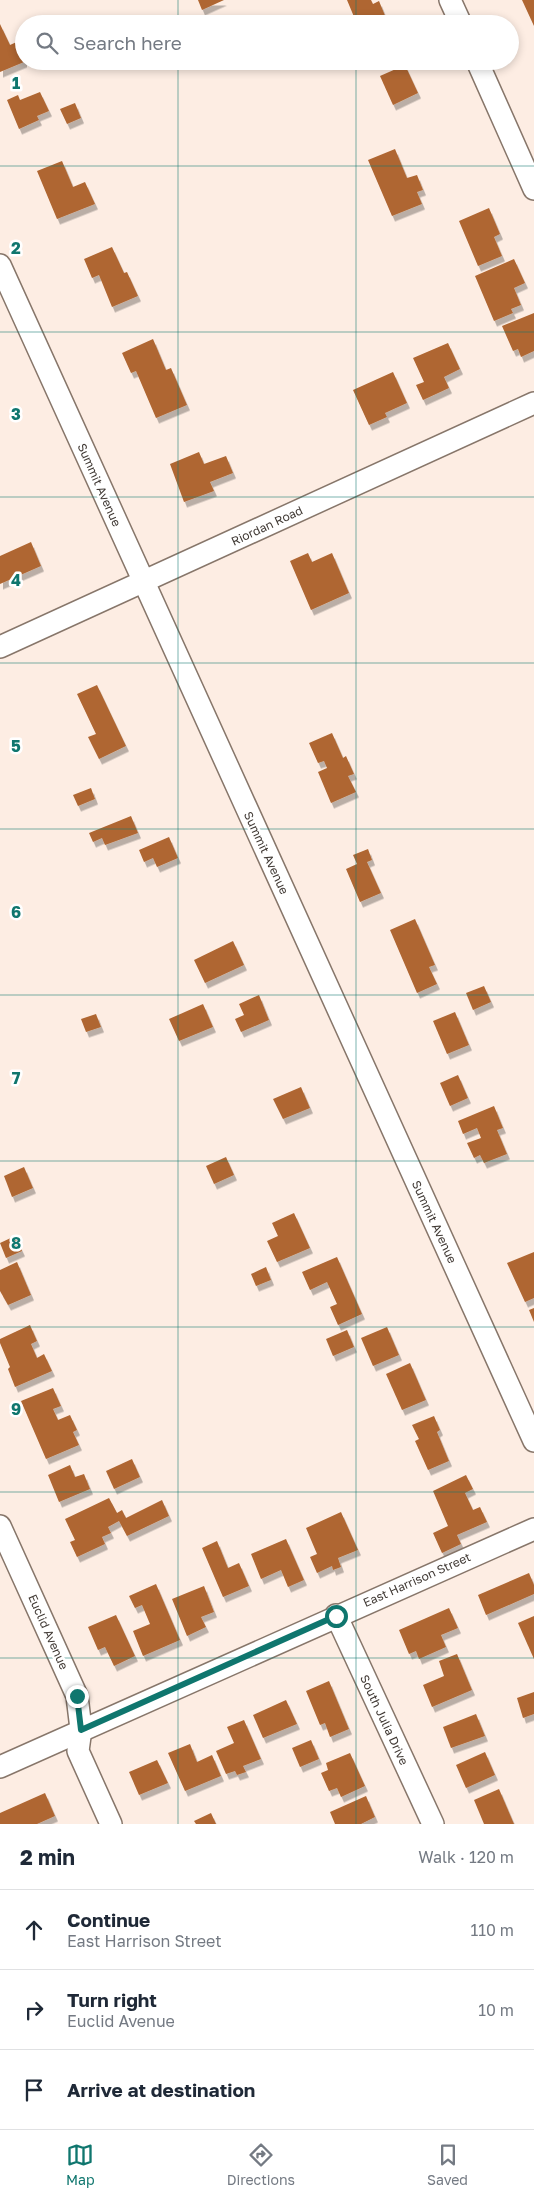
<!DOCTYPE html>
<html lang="en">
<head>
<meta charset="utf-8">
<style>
	:root { --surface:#fff; --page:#f2f2f3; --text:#1f2937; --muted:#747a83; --line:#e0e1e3; --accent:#0f766e }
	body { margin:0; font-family:"Golos Text",sans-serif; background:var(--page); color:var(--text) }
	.stop { position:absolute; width:15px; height:15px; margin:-11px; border:4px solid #0f766e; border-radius:50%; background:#fff }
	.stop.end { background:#0f766e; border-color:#fff; box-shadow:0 1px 5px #0008 }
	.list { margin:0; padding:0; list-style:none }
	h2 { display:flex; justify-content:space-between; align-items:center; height:65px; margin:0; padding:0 20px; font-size:21px }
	h2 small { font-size:16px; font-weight:400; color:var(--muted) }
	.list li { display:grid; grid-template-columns:32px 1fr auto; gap:15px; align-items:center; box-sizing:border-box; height:80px; padding:0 20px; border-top:1px solid var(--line) }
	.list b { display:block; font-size:19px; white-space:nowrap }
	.list p { margin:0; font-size:16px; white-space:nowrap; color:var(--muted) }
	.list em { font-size:16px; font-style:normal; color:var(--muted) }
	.icon { flex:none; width:28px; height:28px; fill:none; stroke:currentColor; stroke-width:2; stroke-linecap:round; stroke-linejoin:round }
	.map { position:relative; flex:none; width:534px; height:1824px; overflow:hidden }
	.search { position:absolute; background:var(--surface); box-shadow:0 2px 8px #0003; left:15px; right:15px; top:15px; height:55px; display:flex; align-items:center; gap:12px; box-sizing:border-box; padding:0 18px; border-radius:28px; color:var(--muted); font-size:19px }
	.sheet { height:305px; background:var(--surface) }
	nav { display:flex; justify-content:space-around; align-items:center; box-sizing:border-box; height:70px; border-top:1px solid var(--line); background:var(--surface); font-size:14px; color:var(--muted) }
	nav a { display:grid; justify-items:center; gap:2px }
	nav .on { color:var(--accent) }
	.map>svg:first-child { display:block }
	.building { fill:#af6631; filter:url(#shadow) }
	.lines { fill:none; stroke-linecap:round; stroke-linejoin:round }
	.minor-casing { stroke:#87766a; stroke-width:24 }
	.minor { stroke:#fff; stroke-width:21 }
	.route { stroke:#0f766e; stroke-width:6 }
	.grid { fill:none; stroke:#0f766e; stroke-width:1; stroke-opacity:0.55 }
	.labels { text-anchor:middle; stroke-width:5; stroke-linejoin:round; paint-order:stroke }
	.street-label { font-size:12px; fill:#403934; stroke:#fff }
	.grid-label { font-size:16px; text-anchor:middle; font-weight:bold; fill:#0f766e; stroke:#fff; stroke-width:5; stroke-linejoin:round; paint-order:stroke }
</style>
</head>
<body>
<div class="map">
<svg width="534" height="1824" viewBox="0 0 534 1824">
	<defs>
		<filter id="shadow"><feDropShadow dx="3" dy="5.5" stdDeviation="0" flood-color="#0004"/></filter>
	</defs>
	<rect width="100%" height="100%" fill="#fdede3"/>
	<g class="building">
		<path d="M 198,0 L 224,0 L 202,10 Z"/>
		<path d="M 347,0 L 371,0 L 373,4 L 379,1 L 388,23 L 357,24 Z"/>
		<path d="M 522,0 L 534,0 L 534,26 Z"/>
		<path d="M 0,24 L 10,45 L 21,40 L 24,46 L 24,62 L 0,72 Z"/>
		<path d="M 405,65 L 418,93 L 393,105 L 380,76 Z"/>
		<path d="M 40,92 L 49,111 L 37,116 L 39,120 L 19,129 L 7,100 L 18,95 L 20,100 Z"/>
		<path d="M 75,103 L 81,118 L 67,124 L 60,109 Z"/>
		<path d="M 395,149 L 407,178 L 417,175 L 423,190 L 417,192 L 422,204 L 392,216 L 368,160 Z"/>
		<path d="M 62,161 L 73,187 L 85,182 L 95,204 L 57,219 L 37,171 Z"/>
		<path d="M 489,208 L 500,234 L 494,237 L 502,256 L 478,266 L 459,221 Z"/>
		<path d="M 112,247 L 124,273 L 127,272 L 138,296 L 112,307 L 99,275 L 92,278 L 84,259 Z"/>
		<path d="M 514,259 L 525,283 L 514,288 L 521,305 L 511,309 L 513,313 L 494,321 L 475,276 Z"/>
		<path d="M 534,313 L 534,351 L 521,357 L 518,349 L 513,351 L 502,326 Z"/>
		<path d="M 153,339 L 166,370 L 171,368 L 187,405 L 156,418 L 136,371 L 131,373 L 122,353 Z"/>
		<path d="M 448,343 L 460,369 L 444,377 L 449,388 L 423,400 L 416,385 L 424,382 L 413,358 Z"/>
		<path d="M 393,372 L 407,403 L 385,413 L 387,417 L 369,425 L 353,390 Z"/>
		<path d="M 199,452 L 204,464 L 226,456 L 233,473 L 210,482 L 214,491 L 184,502 L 170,464 Z"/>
		<path d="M 31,542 L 41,566 L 0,584 L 0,556 Z"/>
		<path d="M 308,553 L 312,562 L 332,553 L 349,593 L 311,610 L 290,561 Z"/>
		<path d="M 97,685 L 126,746 L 99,759 L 88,737 L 96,734 L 77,694 Z"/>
		<path d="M 332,733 L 343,758 L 346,756 L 354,774 L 348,776 L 356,792 L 331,803 L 318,772 L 327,768 L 324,761 L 318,763 L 309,743 Z"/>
		<path d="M 91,788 L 95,799 L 78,806 L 73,795 Z"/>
		<path d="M 131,816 L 138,833 L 105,845 L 102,838 L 93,842 L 89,833 Z"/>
		<path d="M 169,837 L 178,858 L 157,867 L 153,858 L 144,862 L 139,850 Z"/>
		<path d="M 368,849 L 372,860 L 367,862 L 381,893 L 360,902 L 346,869 L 357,864 L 353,855 Z"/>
		<path d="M 415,919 L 435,965 L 429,967 L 437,984 L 417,993 L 390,930 Z"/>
		<path d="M 233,941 L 244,965 L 205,983 L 194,960 Z"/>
		<path d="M 484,986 L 491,1002 L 473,1010 L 466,993 Z"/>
		<path d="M 259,995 L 269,1020 L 241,1032 L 235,1019 L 244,1015 L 239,1004 Z"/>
		<path d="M 203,1004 L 213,1027 L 179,1041 L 169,1019 Z"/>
		<path d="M 455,1012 L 469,1045 L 447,1054 L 433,1021 Z"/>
		<path d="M 96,1014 L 101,1027 L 86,1032 L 81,1019 Z"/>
		<path d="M 458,1075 L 468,1098 L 450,1106 L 440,1083 Z"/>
		<path d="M 301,1087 L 310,1108 L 283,1119 L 273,1099 Z"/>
		<path d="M 494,1106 L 503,1128 L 497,1130 L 507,1154 L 484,1163 L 480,1155 L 474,1158 L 467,1143 L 481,1138 L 477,1128 L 463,1134 L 458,1121 Z"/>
		<path d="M 226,1157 L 234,1175 L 214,1184 L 206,1166 Z"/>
		<path d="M 24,1167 L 33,1188 L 12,1197 L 4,1176 Z"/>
		<path d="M 294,1213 L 310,1248 L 277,1262 L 267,1241 L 278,1236 L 272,1223 Z"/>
		<path d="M 15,1236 L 22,1251 L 6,1258 L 0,1243 Z"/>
		<path d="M 534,1252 L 534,1298 L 525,1302 L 507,1263 Z"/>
		<path d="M 337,1257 L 362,1314 L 338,1325 L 330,1307 L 337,1304 L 327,1282 L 310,1290 L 302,1272 Z"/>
		<path d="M 17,1262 L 31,1295 L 8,1305 L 0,1291 L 0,1270 Z"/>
		<path d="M 266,1267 L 271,1280 L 256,1286 L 251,1274 Z"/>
		<path d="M 534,1308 L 534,1322 L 529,1310 Z"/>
		<path d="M 30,1325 L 37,1341 L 31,1344 L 37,1358 L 44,1354 L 52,1371 L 15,1387 L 8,1369 L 10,1367 L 0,1343 L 0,1339 Z"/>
		<path d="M 387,1327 L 399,1355 L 373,1366 L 361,1338 Z"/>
		<path d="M 347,1330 L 354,1347 L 333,1356 L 326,1339 Z"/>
		<path d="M 410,1363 L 426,1400 L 402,1410 L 386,1374 Z"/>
		<path d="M 53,1388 L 61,1406 L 53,1409 L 58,1420 L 70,1415 L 77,1430 L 73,1432 L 79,1445 L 46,1459 L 21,1401 Z"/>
		<path d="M 434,1416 L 440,1430 L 437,1432 L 449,1461 L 428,1470 L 415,1441 L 419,1439 L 412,1425 Z"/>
		<path d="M 132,1459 L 140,1477 L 114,1489 L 106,1471 Z"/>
		<path d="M 70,1465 L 75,1477 L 84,1474 L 90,1489 L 59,1502 L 48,1475 Z"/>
		<path d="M 466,1475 L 473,1489 L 465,1493 L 473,1510 L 480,1507 L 487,1522 L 457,1535 L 461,1544 L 442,1553 L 433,1533 L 448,1526 L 433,1491 Z"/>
		<path d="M 109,1498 L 117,1513 L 122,1510 L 126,1518 L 162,1500 L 169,1516 L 127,1536 L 119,1521 L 108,1527 L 111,1533 L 102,1537 L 105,1544 L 77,1557 L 70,1542 L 75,1540 L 65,1519 Z"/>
		<path d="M 341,1512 L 358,1550 L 338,1558 L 341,1567 L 333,1570 L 332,1566 L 317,1573 L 310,1557 L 317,1554 L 306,1528 Z"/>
		<path d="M 286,1539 L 304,1580 L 288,1587 L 281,1570 L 261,1579 L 251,1554 Z"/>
		<path d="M 217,1541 L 228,1568 L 239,1563 L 249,1586 L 223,1597 L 202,1548 Z"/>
		<path d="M 529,1573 L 534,1585 L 534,1594 L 486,1615 L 478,1595 Z"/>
		<path d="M 156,1584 L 180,1640 L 143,1656 L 133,1631 L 150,1624 L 142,1605 L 135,1608 L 129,1596 Z"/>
		<path d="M 204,1586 L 214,1612 L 201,1617 L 206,1627 L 187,1636 L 172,1599 Z"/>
		<path d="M 449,1608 L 458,1628 L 441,1635 L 446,1647 L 419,1659 L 416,1651 L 409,1654 L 399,1630 Z"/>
		<path d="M 116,1615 L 135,1656 L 114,1666 L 105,1647 L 98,1650 L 88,1627 Z"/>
		<path d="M 534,1616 L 534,1659 L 518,1623 Z"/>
		<path d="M 457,1654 L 472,1690 L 432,1707 L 423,1685 L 444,1676 L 439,1661 Z"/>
		<path d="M 329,1681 L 349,1729 L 330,1737 L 325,1723 L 320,1725 L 306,1691 Z"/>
		<path d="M 534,1692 L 534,1714 L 523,1718 L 517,1698 Z"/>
		<path d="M 286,1700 L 297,1724 L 263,1738 L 253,1715 Z"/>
		<path d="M 476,1714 L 485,1736 L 451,1748 L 443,1727 Z"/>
		<path d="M 244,1720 L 261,1759 L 243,1766 L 246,1772 L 237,1775 L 235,1771 L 226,1774 L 216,1751 L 234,1743 L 227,1727 Z"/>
		<path d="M 311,1740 L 319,1759 L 300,1767 L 292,1748 Z"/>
		<path d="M 190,1744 L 197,1762 L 212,1755 L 221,1776 L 185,1791 L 168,1753 Z"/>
		<path d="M 485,1752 L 495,1775 L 466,1788 L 456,1765 Z"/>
		<path d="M 350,1753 L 365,1786 L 341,1797 L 337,1788 L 329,1791 L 321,1773 L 328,1770 L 326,1763 Z"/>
		<path d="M 157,1760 L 168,1783 L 139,1795 L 129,1772 Z"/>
		<path d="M 499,1789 L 514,1824 L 484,1824 L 474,1800 Z"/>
		<path d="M 45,1793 L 55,1816 L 37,1824 L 0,1824 L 0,1813 Z"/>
		<path d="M 366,1796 L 375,1817 L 361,1824 L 335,1824 L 330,1812 Z"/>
		<path d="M 211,1813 L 216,1824 L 196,1824 L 194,1821 Z"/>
	</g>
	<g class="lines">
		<g class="minor-casing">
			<g id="minor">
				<path d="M 450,0 L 461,24"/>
				<path d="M 477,61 L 534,189"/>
				<path d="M 0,265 L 534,1441"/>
				<path d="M 0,647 L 534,403"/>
				<path d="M 0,1526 L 77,1696 L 81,1729 L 78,1751 L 111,1824"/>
				<path d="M 336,1615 L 433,1824"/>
				<path d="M 0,1767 L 534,1529"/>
			</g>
		</g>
		<use href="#minor" class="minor"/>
	</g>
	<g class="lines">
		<path class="route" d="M 77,1696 L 81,1730 L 336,1616"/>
	</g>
	<path class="grid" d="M 178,0 L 178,24M 356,0 L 356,24M 178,61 L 178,1824M 356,61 L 356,1824M 0,166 L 534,166M 0,332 L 534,332M 0,497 L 534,497M 0,663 L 534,663M 0,829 L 534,829M 0,995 L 534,995M 0,1161 L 534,1161M 0,1327 L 534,1327M 0,1492 L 534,1492M 0,1658 L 534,1658"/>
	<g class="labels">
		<g class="street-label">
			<text transform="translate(99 485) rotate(66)" y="4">Summit Avenue</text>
			<text transform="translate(267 526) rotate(-25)" y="4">Riordan Road</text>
			<text transform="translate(266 853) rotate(65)" y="4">Summit Avenue</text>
			<text transform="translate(434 1222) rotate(65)" y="4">Summit Avenue</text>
			<text transform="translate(417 1580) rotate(-24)" y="4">East Harrison Street</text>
			<text transform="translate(48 1632) rotate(66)" y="4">Euclid Avenue</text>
			<text transform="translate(384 1720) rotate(65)" y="4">South Julia Drive</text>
		</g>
	</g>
	<g class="grid-label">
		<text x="16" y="89">1</text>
		<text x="16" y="254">2</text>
		<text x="16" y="420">3</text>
		<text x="16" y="586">4</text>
		<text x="16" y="752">5</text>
		<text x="16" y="918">6</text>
		<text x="16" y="1084">7</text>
		<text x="16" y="1249">8</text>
		<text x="16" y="1415">9</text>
	</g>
</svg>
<div class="stop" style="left:336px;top:1616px"></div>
<div class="stop end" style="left:77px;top:1696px"></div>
<div class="search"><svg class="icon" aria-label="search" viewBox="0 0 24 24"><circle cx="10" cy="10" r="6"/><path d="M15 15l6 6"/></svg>Search here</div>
</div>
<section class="sheet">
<h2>2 min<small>Walk · 120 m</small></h2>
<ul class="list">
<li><svg class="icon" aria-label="ahead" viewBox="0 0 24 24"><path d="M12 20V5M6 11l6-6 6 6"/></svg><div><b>Continue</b><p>East Harrison Street</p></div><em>110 m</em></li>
<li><svg class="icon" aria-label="right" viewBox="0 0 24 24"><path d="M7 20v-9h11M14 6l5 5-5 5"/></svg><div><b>Turn right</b><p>Euclid Avenue</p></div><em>10 m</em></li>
<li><svg class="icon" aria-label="arrive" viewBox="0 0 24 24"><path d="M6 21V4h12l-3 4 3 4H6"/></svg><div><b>Arrive at destination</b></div></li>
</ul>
</section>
<nav>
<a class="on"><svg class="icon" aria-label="map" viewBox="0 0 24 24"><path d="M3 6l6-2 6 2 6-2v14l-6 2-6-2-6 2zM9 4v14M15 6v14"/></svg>Map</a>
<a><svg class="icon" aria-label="directions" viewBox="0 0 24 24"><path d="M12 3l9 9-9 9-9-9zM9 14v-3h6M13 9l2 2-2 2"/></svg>Directions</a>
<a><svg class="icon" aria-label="saved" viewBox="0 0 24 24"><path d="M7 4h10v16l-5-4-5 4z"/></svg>Saved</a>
</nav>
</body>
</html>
